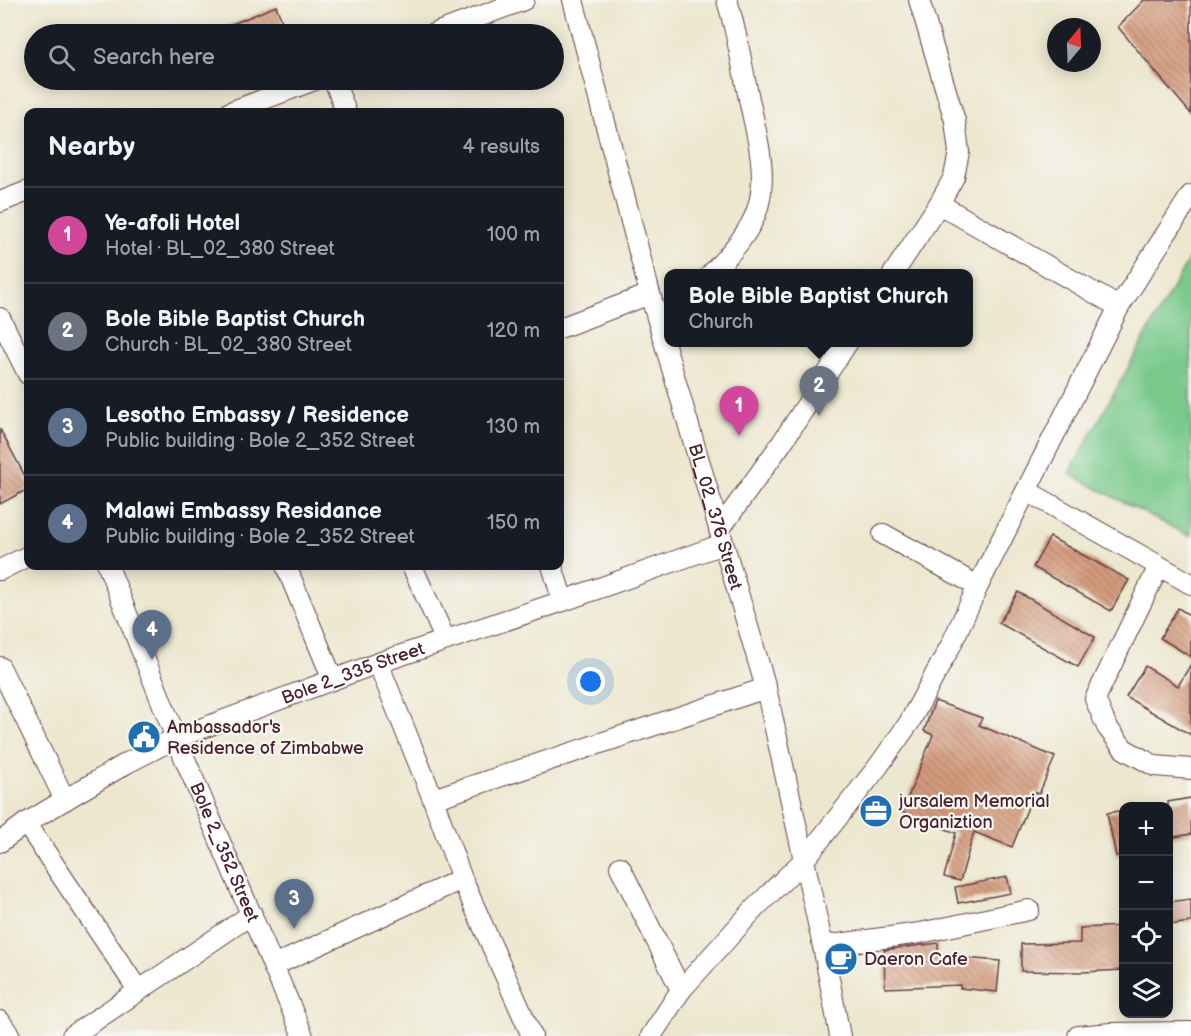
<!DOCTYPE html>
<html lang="en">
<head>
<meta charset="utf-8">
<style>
	:root { --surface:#171b24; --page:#242831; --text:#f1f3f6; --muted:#9ea1a6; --line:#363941; --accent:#1f6fb2 }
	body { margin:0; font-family:"Balsamiq Sans",sans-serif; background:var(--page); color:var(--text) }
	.controls { position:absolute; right:18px; bottom:18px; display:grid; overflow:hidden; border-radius:12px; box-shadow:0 3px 15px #0003 }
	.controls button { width:54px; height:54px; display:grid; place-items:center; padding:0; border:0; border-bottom:2px solid var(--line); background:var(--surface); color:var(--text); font:30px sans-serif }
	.compass { position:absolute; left:1047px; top:18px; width:54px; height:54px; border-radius:50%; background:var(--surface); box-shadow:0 3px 15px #0003; rotate:19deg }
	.you { position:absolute; left:591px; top:682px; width:21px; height:21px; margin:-15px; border:4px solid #fff; border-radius:50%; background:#1a73e8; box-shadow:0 0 0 9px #1a73e833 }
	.badge { display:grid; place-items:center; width:39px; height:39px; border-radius:50%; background:var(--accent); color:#fff; font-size:20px; font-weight:700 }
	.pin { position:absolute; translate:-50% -50px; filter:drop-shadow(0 2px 3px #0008) }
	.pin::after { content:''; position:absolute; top:32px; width:21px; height:18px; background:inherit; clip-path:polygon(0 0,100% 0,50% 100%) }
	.popup { position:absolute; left:664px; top:269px; width:309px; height:78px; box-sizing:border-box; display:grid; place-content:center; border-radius:12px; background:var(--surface); filter:drop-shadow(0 2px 4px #0005); font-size:20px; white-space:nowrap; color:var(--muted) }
	.popup b { font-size:22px; color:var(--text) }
	.popup::after { content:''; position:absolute; left:50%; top:100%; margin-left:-12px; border:12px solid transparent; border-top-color:var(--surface) }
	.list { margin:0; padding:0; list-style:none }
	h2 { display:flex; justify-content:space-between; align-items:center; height:78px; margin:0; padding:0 24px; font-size:26px }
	h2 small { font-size:20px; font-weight:400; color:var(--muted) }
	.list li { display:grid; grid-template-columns:39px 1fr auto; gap:18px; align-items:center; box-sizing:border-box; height:96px; padding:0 24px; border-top:2px solid var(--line) }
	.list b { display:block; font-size:22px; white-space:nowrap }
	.list p { margin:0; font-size:20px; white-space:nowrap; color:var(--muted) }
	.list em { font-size:20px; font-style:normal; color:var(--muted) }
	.icon { flex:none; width:33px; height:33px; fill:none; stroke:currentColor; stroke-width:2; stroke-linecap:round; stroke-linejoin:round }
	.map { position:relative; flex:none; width:1191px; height:1036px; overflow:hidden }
	.search { position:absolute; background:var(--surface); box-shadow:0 3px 15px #0003; left:24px; top:24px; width:540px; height:66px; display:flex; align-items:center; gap:15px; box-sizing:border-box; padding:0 21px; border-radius:33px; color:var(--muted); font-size:22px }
	.panel { position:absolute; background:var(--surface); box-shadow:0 3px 15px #0003; left:24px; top:108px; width:540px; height:462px; border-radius:12px }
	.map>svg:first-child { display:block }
	.green { fill:#78c98a; stroke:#61745a; stroke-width:1.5 }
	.building { fill:url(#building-back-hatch) }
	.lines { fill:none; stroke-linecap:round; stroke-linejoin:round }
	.street-casing { stroke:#623d43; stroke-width:22 }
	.street { stroke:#fff; stroke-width:20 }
	.labels { text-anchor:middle; stroke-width:4.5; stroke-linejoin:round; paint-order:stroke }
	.street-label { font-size:18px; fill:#4a1f2b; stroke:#f6f6f2 }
	.poi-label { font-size:18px; fill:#4a1f2b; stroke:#f6f6f2; text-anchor:start }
</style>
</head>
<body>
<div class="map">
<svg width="1191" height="1036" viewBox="0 0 1191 1036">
	<defs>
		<pattern id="building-back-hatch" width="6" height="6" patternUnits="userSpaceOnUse" patternTransform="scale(1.5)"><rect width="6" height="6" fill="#d49b7d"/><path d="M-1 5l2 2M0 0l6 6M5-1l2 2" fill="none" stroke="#ae7e67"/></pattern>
	</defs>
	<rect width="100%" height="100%" fill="#f6f6f2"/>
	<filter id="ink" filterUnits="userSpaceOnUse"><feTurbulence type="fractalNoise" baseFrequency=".0167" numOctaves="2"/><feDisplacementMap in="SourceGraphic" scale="12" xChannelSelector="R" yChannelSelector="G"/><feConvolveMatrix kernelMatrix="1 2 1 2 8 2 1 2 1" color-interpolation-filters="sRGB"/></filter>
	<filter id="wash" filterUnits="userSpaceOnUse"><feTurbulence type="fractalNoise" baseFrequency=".008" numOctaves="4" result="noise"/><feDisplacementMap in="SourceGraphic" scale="24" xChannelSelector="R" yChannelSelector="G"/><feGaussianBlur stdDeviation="1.35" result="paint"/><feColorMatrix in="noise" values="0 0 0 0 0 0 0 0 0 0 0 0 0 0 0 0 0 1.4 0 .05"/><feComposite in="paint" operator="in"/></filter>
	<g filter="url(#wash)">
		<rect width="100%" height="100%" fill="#ece7ce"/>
		<path class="green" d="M 1191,255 L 1191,537 L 1069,474 Z"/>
		<g id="blocks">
			<g class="building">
				<path d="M 1144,0 L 1191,0 L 1191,114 L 1118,27 Z"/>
				<path d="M 276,6 L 287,34 L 208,34 Z"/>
				<path d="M 0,429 L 28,482 L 28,489 L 0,504 Z"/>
				<path d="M 1050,537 L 1129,580 L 1111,611 L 1033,567 Z"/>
				<path d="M 1018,592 L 1095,637 L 1078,667 L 999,623 Z"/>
				<path d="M 1178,608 L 1191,616 L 1191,657 L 1160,638 Z"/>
				<path d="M 1191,664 L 1191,735 L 1126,697 L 1145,666 L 1178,686 Z"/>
				<path d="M 935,701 L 982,718 L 979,725 L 1055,757 L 1039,794 L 1034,792 L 1012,847 L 974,832 L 960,881 L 944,877 L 956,833 L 902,812 L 933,735 L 924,731 Z"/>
				<path d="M 1191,798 L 1191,834 L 1168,838 L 1168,802 Z"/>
				<path d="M 1124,810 L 1124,856 L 1116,856 L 1107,813 Z"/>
				<path d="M 1007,877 L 1011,893 L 958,903 L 955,887 Z"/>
				<path d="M 1191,899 L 1191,922 L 1168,925 L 1168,902 Z"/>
				<path d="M 1124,926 L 1124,970 L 1082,972 L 1021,971 L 1021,944 L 1080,943 L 1080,928 Z"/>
				<path d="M 938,943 L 938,956 L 1000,961 L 997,992 L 960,988 L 960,985 L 885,988 L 884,950 Z"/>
			</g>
		</g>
	</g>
	<g filter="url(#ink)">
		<use href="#blocks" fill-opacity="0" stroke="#623d43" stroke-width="1.5"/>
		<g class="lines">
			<g class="street-casing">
				<g id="street">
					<path id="s1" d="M 573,0 L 650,294 L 766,688 L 823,946 L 840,1036"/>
					<path d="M 433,34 L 524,0"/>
					<path d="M 334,80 L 346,112"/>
					<path d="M 230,112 L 315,80"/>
					<path d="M 0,202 L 28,191"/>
					<path d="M 939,204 L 1119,307"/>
					<path d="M 711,274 C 729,255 751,232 758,207 C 769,169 754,127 747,89 C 741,60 736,29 727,0"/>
					<path d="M 893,274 L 939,204 L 954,177 L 959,152 L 955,121 L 919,0"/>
					<path d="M 0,318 L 28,374"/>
					<path d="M 560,328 L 650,294"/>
					<path d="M 1027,491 L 1191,584"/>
					<path d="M 719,530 L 781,444 L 848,342"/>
					<path d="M 883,534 L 978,586"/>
					<path id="s2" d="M 108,566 L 176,738 L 303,1036"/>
					<path d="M 286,566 L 333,680"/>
					<path d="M 412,566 L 445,639"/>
					<path d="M 552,566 L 563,601"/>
					<path d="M 1159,566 L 1095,699 L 1107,727 L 1124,749 L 1155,766 L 1191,769"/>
					<path d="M 0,570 L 28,556"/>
					<path d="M 378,663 L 433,799 L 462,879 L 532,1036"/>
					<path d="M 0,667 L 65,800"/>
					<path d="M 433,799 L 766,688"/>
					<path d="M 26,823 L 138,990"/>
					<path id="s3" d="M 0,842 L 26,823 L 127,763 L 176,738 L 378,663 L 563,601 L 723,544"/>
					<path d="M 620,867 L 681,990"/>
					<path d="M 823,946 L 920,933 L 1029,910"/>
					<path d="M 273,966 L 462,879"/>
					<path d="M 0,1021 L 10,1036"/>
					<path d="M 72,1036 L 252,914"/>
					<path d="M 651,1036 L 681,990 L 755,908 L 804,860 L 877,768 L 909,723 L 951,645 L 978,586 L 1119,307 L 1191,195"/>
					<path d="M 1078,1036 L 1111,1033 L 1191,1032"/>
				</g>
			</g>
			<use href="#street" class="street"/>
		</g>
	</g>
	<defs>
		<g id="civic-disc" transform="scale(1.725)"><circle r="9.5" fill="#1f6fb2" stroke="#f6f6f2"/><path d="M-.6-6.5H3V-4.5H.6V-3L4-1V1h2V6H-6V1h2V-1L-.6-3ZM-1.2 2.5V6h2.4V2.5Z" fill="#fff"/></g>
		<g id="office-disc" transform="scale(1.725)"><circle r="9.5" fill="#1f6fb2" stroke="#f6f6f2"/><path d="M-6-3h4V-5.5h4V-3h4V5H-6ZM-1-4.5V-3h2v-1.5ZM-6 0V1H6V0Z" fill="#fff"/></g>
		<g id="cafe-disc" transform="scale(1.725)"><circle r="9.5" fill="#1f6fb2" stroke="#f6f6f2"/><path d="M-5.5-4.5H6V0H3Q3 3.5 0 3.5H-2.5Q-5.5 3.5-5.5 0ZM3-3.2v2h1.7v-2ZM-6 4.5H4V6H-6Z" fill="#fff"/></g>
	</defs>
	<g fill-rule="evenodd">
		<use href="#civic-disc" x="144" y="737"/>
		<use href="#office-disc" x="876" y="811"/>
		<use href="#cafe-disc" x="841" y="959"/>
	</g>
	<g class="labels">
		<g class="street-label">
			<text dy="6" stroke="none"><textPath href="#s1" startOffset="536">BL_02_376 Street</textPath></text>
			<text dy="6" stroke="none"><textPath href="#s3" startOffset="393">Bole 2_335 Street</textPath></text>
			<text dy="6" stroke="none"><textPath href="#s2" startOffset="309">Bole 2_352 Street</textPath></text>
		</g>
		<g class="poi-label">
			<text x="167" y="733">Ambassador's<tspan x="167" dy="21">Residence of Zimbabwe</tspan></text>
			<text x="899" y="807">jursalem Memorial<tspan x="899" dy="21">Organiztion</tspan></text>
			<text x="864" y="965">Daeron Cafe</text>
		</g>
	</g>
</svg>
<div class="controls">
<button>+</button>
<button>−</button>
<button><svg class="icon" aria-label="locate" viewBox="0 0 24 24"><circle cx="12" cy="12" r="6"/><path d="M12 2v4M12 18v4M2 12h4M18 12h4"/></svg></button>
<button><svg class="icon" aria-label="layers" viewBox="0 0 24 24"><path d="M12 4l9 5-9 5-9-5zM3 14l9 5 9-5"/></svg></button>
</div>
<svg class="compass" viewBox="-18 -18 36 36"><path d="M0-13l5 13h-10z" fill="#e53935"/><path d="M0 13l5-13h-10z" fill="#9ea1a6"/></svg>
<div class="you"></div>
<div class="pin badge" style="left:739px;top:436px;background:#d1479c">1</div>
<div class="pin badge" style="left:819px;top:416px;background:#6b7280">2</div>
<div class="popup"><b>Bole Bible Baptist Church</b>Church</div>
<div class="pin badge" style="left:294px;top:929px;background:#5c6f8a">3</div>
<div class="pin badge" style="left:152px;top:660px;background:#5c6f8a">4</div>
<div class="search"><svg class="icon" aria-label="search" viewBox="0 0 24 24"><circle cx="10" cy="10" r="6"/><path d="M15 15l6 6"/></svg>Search here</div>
<section class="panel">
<h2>Nearby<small>4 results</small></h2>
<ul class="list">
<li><span class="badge" style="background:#d1479c">1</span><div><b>Ye-afoli Hotel</b><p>Hotel · BL_02_380 Street</p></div><em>100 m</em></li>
<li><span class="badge" style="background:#6b7280">2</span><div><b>Bole Bible Baptist Church</b><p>Church · BL_02_380 Street</p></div><em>120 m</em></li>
<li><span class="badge" style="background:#5c6f8a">3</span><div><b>Lesotho Embassy / Residence</b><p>Public building · Bole 2_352 Street</p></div><em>130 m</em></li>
<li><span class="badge" style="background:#5c6f8a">4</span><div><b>Malawi Embassy Residance</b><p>Public building · Bole 2_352 Street</p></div><em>150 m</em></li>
</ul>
</section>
</div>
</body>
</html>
